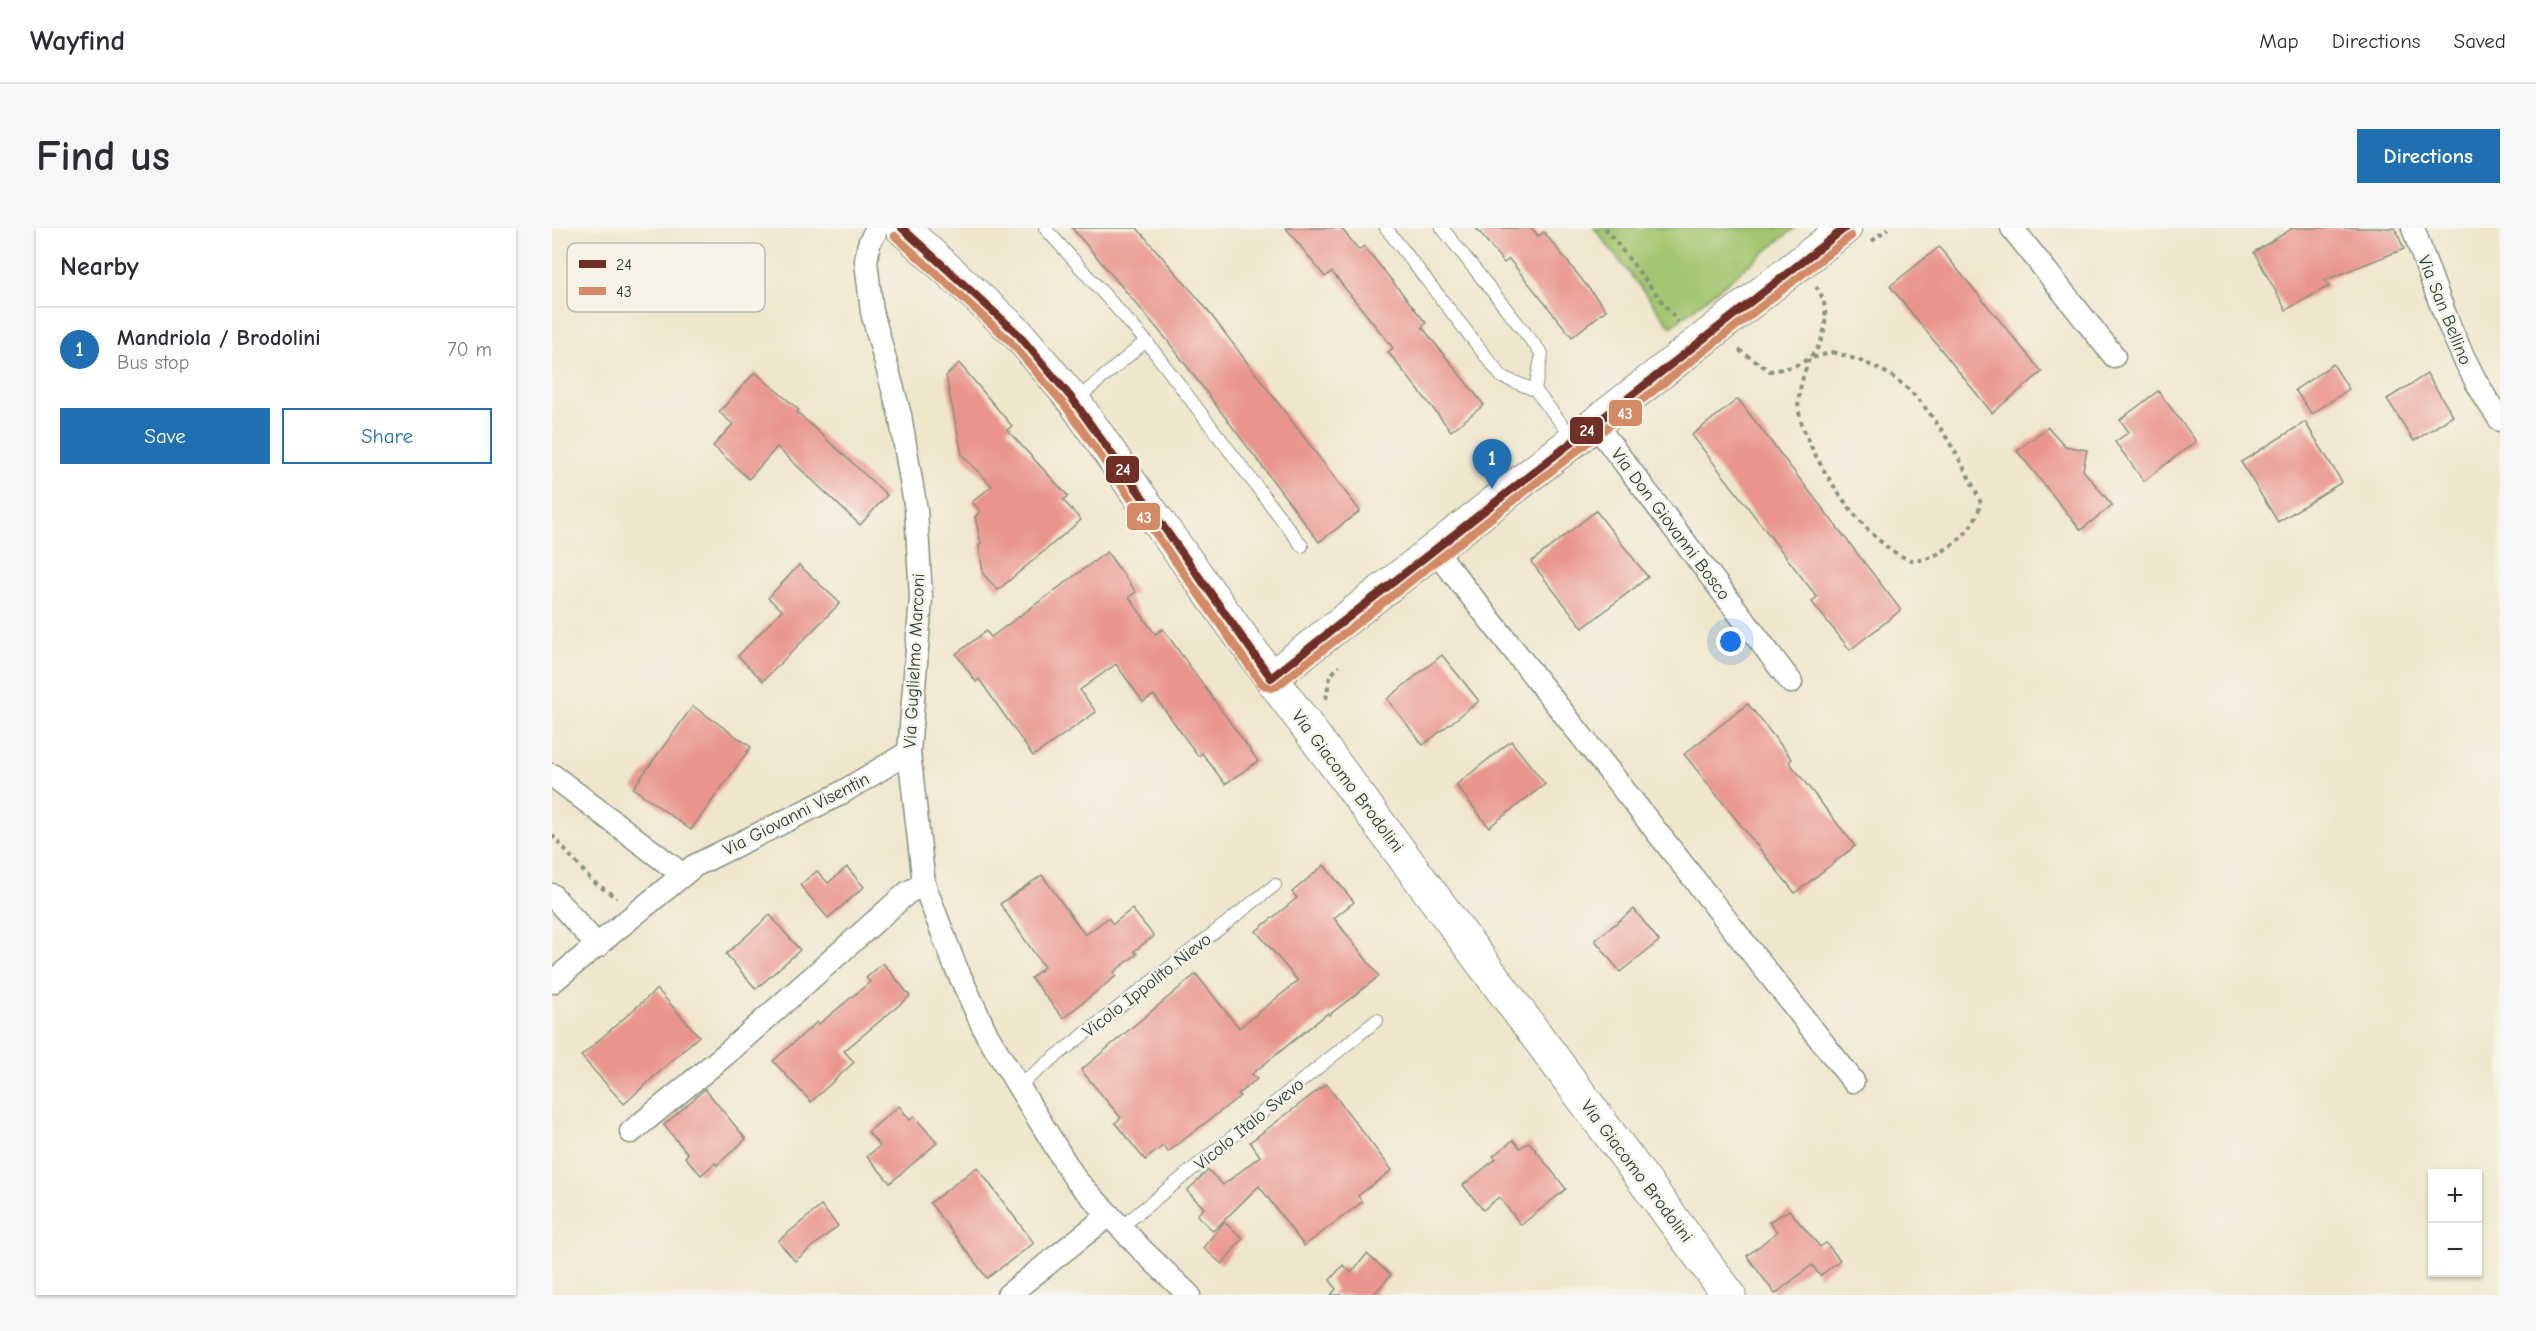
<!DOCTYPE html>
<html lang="en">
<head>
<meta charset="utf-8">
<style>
	:root { --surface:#fff; --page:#f7f7f7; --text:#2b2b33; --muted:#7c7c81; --line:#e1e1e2; --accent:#1f6fb2 }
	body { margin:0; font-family:"Comic Neue",sans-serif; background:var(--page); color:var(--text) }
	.controls { position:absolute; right:18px; bottom:18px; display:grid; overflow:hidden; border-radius:0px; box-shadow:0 2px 4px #0004 }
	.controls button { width:54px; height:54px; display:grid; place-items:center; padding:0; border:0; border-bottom:2px solid var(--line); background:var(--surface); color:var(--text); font:30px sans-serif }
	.you { position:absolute; left:1179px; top:414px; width:21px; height:21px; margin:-15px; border:4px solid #fff; border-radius:50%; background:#1a73e8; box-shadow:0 0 0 9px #1a73e833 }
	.badge { display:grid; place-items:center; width:39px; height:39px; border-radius:50%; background:var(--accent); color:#fff; font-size:20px; font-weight:700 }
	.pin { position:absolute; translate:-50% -50px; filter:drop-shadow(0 2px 3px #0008) }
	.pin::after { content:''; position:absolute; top:32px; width:21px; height:18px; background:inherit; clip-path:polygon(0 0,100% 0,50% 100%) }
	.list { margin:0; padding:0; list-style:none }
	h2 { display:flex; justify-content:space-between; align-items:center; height:78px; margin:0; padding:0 24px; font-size:26px }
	h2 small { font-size:20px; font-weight:400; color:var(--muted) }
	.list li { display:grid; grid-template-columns:39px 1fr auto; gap:18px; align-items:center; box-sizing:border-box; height:84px; padding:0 24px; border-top:2px solid var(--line) }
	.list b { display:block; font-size:22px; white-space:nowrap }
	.list p { margin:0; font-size:20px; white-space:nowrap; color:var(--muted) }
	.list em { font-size:20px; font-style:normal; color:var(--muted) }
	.actions { display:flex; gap:12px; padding:18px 24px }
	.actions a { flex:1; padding:14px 0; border:2px solid var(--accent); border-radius:0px; text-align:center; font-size:21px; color:var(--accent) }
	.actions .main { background:var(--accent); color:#fff }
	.map { position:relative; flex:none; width:1948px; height:1067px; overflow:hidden; border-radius:0px }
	header { display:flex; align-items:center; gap:36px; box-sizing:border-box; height:84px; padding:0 30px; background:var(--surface); border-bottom:2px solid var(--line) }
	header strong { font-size:28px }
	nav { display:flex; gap:33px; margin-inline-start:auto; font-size:21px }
	.intro { display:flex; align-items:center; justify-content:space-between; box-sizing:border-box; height:144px; padding:0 36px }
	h1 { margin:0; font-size:42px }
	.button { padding:15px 27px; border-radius:0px; background:var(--accent); color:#fff; font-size:21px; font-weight:700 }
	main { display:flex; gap:36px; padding:0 36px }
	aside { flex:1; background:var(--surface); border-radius:0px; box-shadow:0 2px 4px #0004 }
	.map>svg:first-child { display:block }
	.green { fill:#a3c66f; stroke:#618252; stroke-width:1.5 }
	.building { fill:#e9958e }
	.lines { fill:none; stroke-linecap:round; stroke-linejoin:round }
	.lane-casing { stroke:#879280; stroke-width:14 }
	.street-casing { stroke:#879280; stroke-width:25 }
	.secondary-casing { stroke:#879280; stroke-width:35 }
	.path { stroke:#879280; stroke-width:4; stroke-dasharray:4.5 4.5; stroke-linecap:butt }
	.lane { stroke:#fff; stroke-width:12 }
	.street { stroke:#fff; stroke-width:22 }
	.secondary { stroke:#fff; stroke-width:33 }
	.bus-1-casing { stroke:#f7f3e8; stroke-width:12 }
	.bus-2-casing { stroke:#f7f3e8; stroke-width:12 }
	.bus-1 { stroke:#6f2f26; stroke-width:8 }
	.bus-2 { stroke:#d38a65; stroke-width:8 }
	.labels { text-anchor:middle; stroke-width:5; stroke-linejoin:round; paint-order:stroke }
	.street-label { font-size:18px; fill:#1f3d34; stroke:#f7f3e8 }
	.key { fill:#f7f3e8; stroke:#b6bcb2; stroke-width:1.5 }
	.key-label { font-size:16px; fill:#1f3d34 }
	.line-badge { stroke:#f7f3e8; stroke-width:2 }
	.badge-label { font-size:16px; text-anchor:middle; font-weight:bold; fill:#fff }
</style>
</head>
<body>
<header>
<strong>Wayfind</strong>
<nav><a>Map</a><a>Directions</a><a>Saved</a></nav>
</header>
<div class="intro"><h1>Find us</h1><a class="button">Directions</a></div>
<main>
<aside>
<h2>Nearby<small></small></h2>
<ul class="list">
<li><span class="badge">1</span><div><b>Mandriola / Brodolini</b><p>Bus stop</p></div><em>70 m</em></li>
</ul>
<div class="actions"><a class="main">Save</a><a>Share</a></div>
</aside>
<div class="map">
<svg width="1948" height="1067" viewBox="0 0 1948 1067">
	<rect width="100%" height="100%" fill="#f7f3e8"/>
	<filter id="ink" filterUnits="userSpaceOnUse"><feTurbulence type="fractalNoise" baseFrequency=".0167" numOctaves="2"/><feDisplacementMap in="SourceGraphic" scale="12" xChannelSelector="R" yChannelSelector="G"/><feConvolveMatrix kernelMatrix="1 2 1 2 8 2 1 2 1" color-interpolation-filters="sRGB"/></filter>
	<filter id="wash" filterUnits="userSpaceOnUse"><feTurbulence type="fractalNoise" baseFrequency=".008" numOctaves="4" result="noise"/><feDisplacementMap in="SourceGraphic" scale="24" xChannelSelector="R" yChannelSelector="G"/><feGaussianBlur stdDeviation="1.35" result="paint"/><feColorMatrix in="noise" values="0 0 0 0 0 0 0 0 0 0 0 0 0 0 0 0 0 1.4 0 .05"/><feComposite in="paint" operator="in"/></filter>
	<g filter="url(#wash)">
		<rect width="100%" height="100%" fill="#efe6cc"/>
		<path class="green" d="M 1042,0 L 1243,0 L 1119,99 Z"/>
		<g id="blocks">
			<g class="building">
				<path d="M 520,0 L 585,0 L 650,75 L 808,283 L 767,314 L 615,112 Z"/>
				<path d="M 734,0 L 789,0 L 807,22 L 812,18 L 874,95 L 870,99 L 932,177 L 899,203 L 836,124 L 841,120 L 780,44 L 773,49 Z"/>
				<path d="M 924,0 L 980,0 L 986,8 L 992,4 L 1054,82 L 1020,109 L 957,31 L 952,35 Z"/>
				<path d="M 1741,0 L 1843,0 L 1852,21 L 1773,52 L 1777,58 L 1734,82 L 1702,24 Z"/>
				<path d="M 1387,19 L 1490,144 L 1440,185 L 1338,58 Z"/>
				<path d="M 407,135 L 460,198 L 455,202 L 516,268 L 511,272 L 529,292 L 446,362 L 431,346 L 427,317 L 429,315 L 423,289 L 428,283 L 420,274 L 440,258 L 410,227 L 394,148 Z"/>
				<path d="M 1781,136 L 1797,161 L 1760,186 L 1743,162 Z"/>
				<path d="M 203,144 L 247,182 L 245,184 L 335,267 L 308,297 L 225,219 L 197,251 L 161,218 L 181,196 L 167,184 Z"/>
				<path d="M 1875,146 L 1901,188 L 1862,213 L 1835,171 Z"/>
				<path d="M 1606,163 L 1644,213 L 1592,253 L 1563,214 L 1577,204 L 1568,192 Z"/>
				<path d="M 1186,171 L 1349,382 L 1298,422 L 1260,374 L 1265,369 L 1140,207 Z"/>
				<path d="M 1753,194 L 1790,254 L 1726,294 L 1689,234 Z"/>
				<path d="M 1496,199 L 1513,218 L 1535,222 L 1531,242 L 1560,277 L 1529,302 L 1465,223 Z"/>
				<path d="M 1044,283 L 1096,349 L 1031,400 L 979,334 Z"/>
				<path d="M 555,324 L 584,364 L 577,369 L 603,406 L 611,401 L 706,533 L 673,556 L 650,525 L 646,528 L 602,467 L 591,474 L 564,436 L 528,462 L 544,484 L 481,528 L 427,451 L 424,454 L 404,426 L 434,403 L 439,409 Z"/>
				<path d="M 247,337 L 288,375 L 211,453 L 186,428 L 230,382 L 216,370 Z"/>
				<path d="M 890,427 L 927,473 L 871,517 L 835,471 Z"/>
				<path d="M 1196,476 L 1240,531 L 1237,534 L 1303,618 L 1243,665 L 1132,526 Z"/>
				<path d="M 141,478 L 199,519 L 139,602 L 81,560 Z"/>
				<path d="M 959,513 L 993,556 L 937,599 L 904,557 Z"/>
				<path d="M 772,637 L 802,674 L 782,690 L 827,748 L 777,787 L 776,785 L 700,846 L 705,851 L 686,866 L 688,868 L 616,924 L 611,918 L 593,932 L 563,895 L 569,890 L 529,842 L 644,746 L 687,800 L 746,753 L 704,703 L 745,670 L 740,664 Z"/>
				<path d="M 295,639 L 312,659 L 276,690 L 248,657 L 265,643 L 276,655 Z"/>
				<path d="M 490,647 L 533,707 L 556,690 L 561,696 L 580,681 L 602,708 L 582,723 L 585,726 L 562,744 L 564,748 L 511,790 L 479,750 L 492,739 L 448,676 Z"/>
				<path d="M 1082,681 L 1107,713 L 1068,744 L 1043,712 Z"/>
				<path d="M 218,687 L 248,722 L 204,761 L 174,726 Z"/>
				<path d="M 331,735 L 358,768 L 292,823 L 302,834 L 259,874 L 221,833 L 265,794 L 267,796 L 318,754 L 314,750 Z"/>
				<path d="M 105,761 L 147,808 L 72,876 L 29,828 Z"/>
				<path d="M 774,856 L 840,942 L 806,968 L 810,974 L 752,1018 L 707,958 L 661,1003 L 645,987 L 652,980 L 635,963 L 656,942 L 671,957 L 708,928 L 698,914 Z"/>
				<path d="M 153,861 L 194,911 L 165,937 L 163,935 L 149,947 L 133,929 L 136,926 L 112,897 Z"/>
				<path d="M 347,878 L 358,892 L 362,888 L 385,915 L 338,955 L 315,928 L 328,918 L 316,904 Z"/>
				<path d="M 961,912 L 968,920 L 977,914 L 1014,961 L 969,997 L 947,969 L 931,982 L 911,957 L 944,931 L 941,928 Z"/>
				<path d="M 425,939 L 482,1015 L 435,1050 L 378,975 Z"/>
				<path d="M 269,978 L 286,998 L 243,1033 L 226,1013 Z"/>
				<path d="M 1237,982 L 1268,1019 L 1274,1015 L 1288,1032 L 1268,1048 L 1260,1037 L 1223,1066 L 1195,1028 L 1225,1004 L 1217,994 Z"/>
				<path d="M 672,994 L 691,1010 L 670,1036 L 651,1020 Z"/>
				<path d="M 815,1026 L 839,1047 L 822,1066 L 824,1067 L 779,1067 L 784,1061 L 778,1052 L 791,1037 L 799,1045 Z"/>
			</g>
		</g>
	</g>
	<g filter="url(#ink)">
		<use href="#blocks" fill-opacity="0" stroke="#879280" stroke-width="1.5"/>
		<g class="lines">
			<g class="lane-casing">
				<g id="lane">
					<path d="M 493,0 L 594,113 L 750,318"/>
					<path d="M 834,0 L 950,149 L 983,162 L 1022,211"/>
					<path d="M 890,0 L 990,126 L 983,162"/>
					<path d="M 523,173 L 594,113"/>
					<path d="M 466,858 L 723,657"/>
					<path d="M 569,999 L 825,792"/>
				</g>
			</g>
			<g class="street-casing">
				<g id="street">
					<path d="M 325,0 L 317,16 L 314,33 L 320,84 L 348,187 L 364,282 L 369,370 L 357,524 L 372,656 L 402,735 L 435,807 L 524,952 L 592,1024 L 637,1067"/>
					<path d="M 1460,0 L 1562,128"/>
					<path d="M 1861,0 C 1885,67 1907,134 1948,192"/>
					<path d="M 1043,196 L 1239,454"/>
					<path d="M 883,322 L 1301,853"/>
					<path d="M 0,547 L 131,647"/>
					<path d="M 0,667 L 46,718"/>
					<path d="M 0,754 L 142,638 L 284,568 L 357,524"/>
					<path d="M 79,904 L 174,826 L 355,665 L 372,656"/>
					<path d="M 456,1067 L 557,987"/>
				</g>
			</g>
			<g class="secondary-casing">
				<g id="secondary">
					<path d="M 350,0 L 466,106 L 522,173 L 584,263 L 719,450 L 1177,1067"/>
					<path d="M 719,450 L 1293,0"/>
				</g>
			</g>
			<g class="path">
				<path d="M 1053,0 L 1126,94"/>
				<path d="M 1320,13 L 1336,0"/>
				<path d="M 1187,122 L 1218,143 C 1231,141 1242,140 1254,132 C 1275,119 1280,77 1264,59"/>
				<path d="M 1281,124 C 1304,131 1326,138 1345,152 C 1380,177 1412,237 1429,275 C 1423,296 1413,309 1394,321 C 1385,327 1372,334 1360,332 C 1317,322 1254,226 1247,184 C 1244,168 1252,146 1257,131 Z"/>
				<path d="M 774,471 L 778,448 L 787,438"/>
				<path d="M 0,607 L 40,653 L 65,670"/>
			</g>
			<use href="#lane" class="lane"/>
			<use href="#street" class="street"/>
			<use href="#secondary" class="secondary"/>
			<g class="bus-1-casing">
				<path id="bus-1" d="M 350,0 L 466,106 L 522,173 L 719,450 L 1293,0"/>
			</g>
			<g class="bus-2-casing">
				<path id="bus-2" d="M 343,8 L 458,113 L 514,179 L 710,456 L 719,460 L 725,458 L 1299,8"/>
			</g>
			<use href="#bus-1" class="bus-1"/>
			<use href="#bus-2" class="bus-2"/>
		</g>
	</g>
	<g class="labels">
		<g class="street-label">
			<text transform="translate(1893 82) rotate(68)" y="6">Via San Bellino</text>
			<text transform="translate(1119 296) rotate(53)" y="6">Via Don Giovanni Bosco</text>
			<text transform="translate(362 433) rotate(-87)" y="6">Via Guglielmo Marconi</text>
			<text transform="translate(796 553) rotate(53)" y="6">Via Giacomo Brodolini</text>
			<text transform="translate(244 586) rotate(-27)" y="6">Via Giovanni Visentin</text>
			<text transform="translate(595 757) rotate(-38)" y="6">Vicolo Ippolito Nievo</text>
			<text transform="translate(697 896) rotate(-39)" y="6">Vicolo Italo Svevo</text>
			<text transform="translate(1085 943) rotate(53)" y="6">Via Giacomo Brodolini</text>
		</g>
	</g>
	<rect x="15" y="15" width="198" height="69" rx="9" class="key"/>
	<rect x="27" y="32" width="27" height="8" fill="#6f2f26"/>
	<rect x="27" y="59" width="27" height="8" fill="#d38a65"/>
	<g class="key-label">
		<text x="64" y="42">24</text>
		<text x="64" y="69">43</text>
	</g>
	<g class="line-badge">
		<rect x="1056" y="171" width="35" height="28" rx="6" fill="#d38a65"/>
		<rect x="1017" y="188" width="35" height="29" rx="6" fill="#6f2f26"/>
		<rect x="553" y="227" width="35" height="29" rx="6" fill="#6f2f26"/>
		<rect x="574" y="274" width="35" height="29" rx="6" fill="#d38a65"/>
	</g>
	<g class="badge-label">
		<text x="1073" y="191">43</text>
		<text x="1035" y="208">24</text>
		<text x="571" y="247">24</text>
		<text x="592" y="295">43</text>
	</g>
</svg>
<div class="controls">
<button>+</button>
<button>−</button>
</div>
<div class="you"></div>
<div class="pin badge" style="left:940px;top:261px">1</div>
</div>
</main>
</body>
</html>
